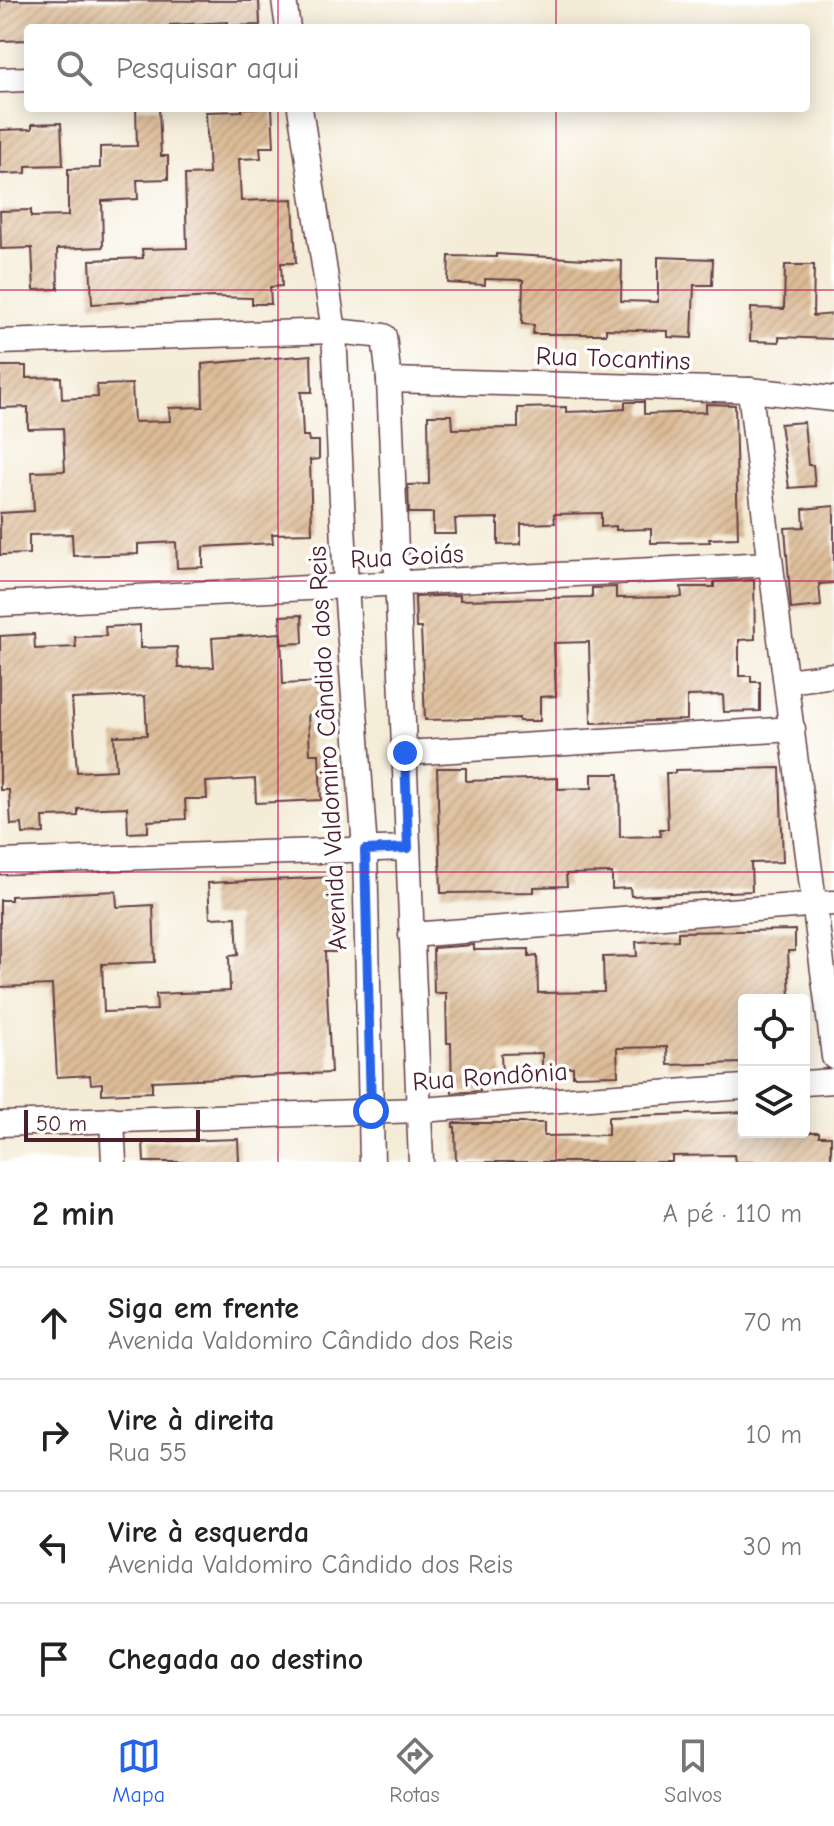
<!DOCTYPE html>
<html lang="pt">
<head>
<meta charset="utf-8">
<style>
	:root { --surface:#fff; --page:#f2f2f2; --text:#222; --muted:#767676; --line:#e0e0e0; --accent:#2563eb }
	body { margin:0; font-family:"Comic Neue",sans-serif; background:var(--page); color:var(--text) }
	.controls { position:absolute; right:24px; bottom:24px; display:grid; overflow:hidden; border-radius:8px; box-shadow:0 4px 20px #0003 }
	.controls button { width:72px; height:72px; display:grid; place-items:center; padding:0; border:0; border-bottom:2px solid var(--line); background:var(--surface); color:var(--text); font:40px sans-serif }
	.scale { position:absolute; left:24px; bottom:20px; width:176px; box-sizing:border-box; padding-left:8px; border:4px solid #4a1f2b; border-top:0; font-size:22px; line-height:28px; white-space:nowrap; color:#4a1f2b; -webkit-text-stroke:6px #fff; paint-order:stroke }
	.stop { position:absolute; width:24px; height:24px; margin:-18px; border:6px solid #2563eb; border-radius:50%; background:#fff }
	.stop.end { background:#2563eb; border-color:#fff; box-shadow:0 2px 8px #0008 }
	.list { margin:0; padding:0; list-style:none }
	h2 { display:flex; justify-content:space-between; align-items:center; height:104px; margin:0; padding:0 32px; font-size:34px }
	h2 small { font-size:26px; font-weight:400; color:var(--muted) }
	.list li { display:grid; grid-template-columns:52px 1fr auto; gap:24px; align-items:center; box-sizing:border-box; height:112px; padding:0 32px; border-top:2px solid var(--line) }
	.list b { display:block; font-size:30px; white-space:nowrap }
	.list p { margin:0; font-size:26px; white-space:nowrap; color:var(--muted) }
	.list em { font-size:26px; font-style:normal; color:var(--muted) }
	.icon { flex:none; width:44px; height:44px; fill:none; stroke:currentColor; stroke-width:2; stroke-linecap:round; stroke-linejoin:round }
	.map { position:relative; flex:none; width:834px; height:1162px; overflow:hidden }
	.search { position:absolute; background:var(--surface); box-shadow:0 4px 20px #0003; left:24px; right:24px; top:24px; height:88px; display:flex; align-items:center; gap:20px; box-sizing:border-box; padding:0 28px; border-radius:8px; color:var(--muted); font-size:30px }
	.sheet { height:552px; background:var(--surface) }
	nav { display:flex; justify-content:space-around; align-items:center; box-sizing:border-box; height:112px; border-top:2px solid var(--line); background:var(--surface); font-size:22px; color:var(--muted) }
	nav a { display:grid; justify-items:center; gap:4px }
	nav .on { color:var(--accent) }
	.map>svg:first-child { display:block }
	.building { fill:url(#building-hatch); fill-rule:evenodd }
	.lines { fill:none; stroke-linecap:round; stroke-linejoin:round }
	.minor-casing { stroke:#643e45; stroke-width:27 }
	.minor { stroke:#fff; stroke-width:24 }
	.route { stroke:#2563eb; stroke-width:10 }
	.grid { fill:none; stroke:#c2185b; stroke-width:2; stroke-opacity:0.55 }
	.labels { text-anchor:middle; stroke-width:7; stroke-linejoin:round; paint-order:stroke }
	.street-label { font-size:26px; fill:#4a1f2b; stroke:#fff }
</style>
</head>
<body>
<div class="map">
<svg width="834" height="1162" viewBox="0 0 834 1162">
	<defs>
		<pattern id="building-hatch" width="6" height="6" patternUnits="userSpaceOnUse" patternTransform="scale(2)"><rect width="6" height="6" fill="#dcbc97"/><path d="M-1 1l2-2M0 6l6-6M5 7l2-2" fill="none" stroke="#bea182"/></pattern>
	</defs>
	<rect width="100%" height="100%" fill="#fff"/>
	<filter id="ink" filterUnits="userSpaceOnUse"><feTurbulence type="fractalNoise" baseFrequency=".0125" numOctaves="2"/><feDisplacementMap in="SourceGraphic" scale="16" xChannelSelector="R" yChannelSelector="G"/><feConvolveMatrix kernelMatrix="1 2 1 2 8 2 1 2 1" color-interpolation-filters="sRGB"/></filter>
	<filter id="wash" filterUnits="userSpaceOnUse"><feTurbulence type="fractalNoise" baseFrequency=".006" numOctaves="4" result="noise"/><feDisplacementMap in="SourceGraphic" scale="32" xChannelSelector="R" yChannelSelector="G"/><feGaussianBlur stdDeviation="1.8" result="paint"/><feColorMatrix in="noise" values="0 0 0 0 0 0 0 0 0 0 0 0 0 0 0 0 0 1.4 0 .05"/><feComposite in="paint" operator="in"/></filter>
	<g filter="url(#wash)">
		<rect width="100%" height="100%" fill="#f4ecd7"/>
		<g id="blocks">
			<g class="building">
				<path d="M 0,0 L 259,1 L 260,25 L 228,26 L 228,22 L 170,25 L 170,28 L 28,28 L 28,40 L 0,41 Z"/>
				<path d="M 136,108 L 159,108 L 161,156 L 168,156 L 168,179 L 137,180 L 138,199 L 102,201 L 103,247 L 57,249 L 58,289 L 34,290 L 32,248 L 1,249 L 0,211 L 31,210 L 31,217 L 68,216 L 68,169 L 100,168 L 100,147 L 137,146 Z"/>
				<path d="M 242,108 L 272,108 L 274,147 L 260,147 L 261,158 L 239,159 L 241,201 L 293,199 L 296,263 L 281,263 L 282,286 L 270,287 L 271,304 L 252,304 L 252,298 L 214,297 L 92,304 L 90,260 L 143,258 L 142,249 L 187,248 L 185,175 L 209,174 L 206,112 L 242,111 Z"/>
				<path d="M 61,123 L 63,165 L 26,166 L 26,173 L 0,174 L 0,130 L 32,129 L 32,124 Z"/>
				<path d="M 496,254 L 622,261 L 621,301 L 658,302 L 658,257 L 713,259 L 712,285 L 694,285 L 692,338 L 668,337 L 668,331 L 606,329 L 606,334 L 533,334 L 534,325 L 522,324 L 523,280 L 485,279 L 485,285 L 448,283 L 449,256 L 496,257 Z"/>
				<path d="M 785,265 L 814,265 L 813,316 L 834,314 L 834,339 L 779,337 L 779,342 L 750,341 L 751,308 L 784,309 Z"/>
				<path d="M 311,355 L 312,392 L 301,392 L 303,436 L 308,436 L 309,441 L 319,441 L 319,459 L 310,460 L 312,533 L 272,534 L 273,543 L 203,547 L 203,567 L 177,568 L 176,542 L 138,544 L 138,554 L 73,556 L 72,534 L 29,535 L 29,554 L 0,555 L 0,513 L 34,511 L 32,472 L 65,471 L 63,428 L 28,429 L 28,407 L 0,408 L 0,366 L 26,366 L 26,378 L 61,377 L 62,399 L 98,397 L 97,385 L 132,384 L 134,422 L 170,421 L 169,408 L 203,407 L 202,364 Z"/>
				<path d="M 625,402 L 644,402 L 644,414 L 706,412 L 706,404 L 735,405 L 738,538 L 709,539 L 710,542 L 651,543 L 651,529 L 616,530 L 616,526 L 601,527 L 601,513 L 554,514 L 555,523 L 521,524 L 521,544 L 498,545 L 498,518 L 455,519 L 456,534 L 433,534 L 433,513 L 409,513 L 408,485 L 429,484 L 428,415 L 452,415 L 453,429 L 518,428 L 518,408 L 566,407 L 566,412 L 596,411 L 625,409 Z"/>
				<path d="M 804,422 L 808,465 L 813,465 L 815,486 L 789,488 L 780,424 Z"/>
				<path d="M 834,506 L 834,583 L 819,584 L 821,606 L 791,609 L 785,528 L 804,527 L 803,509 Z"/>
				<path d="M 754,580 L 755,639 L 739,640 L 739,676 L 751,676 L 751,682 L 760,682 L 760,711 L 724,712 L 723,695 L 687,696 L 687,720 L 591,723 L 589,642 L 554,643 L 556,696 L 540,697 L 540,721 L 519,721 L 519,718 L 425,720 L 421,628 L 416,628 L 415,597 L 460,595 L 460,600 L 592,597 L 592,588 L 616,587 L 616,598 L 682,597 L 681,587 L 714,587 L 714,582 Z"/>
				<path d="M 302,615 L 303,643 L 281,644 L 280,616 Z"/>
				<path d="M 140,625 L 140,648 L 177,647 L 178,668 L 214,667 L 212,638 L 281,633 L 283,684 L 323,682 L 325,714 L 308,715 L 310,754 L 319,754 L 321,800 L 256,803 L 255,779 L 206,782 L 207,799 L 185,799 L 186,819 L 148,821 L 148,832 L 128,833 L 127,807 L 78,809 L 78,816 L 43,817 L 44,833 L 23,834 L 22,824 L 11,825 L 9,790 L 0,790 L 0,636 L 34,634 L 35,649 L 76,647 L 75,637 L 106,636 L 105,627 ZM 145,696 L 147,735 L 114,736 L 116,770 L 77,772 L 72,699 Z"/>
				<path d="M 437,768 L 466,768 L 466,781 L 558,778 L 558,789 L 592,788 L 592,774 L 619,774 L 620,837 L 661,836 L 660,829 L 668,829 L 666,773 L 675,773 L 675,770 L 780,768 L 783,862 L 751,863 L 752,891 L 631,896 L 630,888 L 612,889 L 612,873 L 566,874 L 567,886 L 534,887 L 534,892 L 441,893 Z"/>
				<path d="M 333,877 L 336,952 L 325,952 L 331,1073 L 152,1081 L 152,1092 L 102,1094 L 102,1083 L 91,1084 L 90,1075 L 57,1077 L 52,985 L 0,987 L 0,900 L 11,900 L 11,896 L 116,891 L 117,907 L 153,905 L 155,962 L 102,964 L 104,1012 L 157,1010 L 156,994 L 230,991 L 229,956 L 238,955 L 236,917 L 210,918 L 208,883 Z"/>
				<path d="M 795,930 L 795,951 L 788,951 L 790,1000 L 744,1000 L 744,1063 L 668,1065 L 667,1047 L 617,1048 L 618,1075 L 573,1076 L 573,1067 L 542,1067 L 542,1053 L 501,1054 L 502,1076 L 479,1077 L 480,1091 L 452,1093 L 451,1043 L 447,1043 L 446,993 L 434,993 L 433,948 L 474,945 L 474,950 L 529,949 L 529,957 L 537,956 L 538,993 L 604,992 L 603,957 L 637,956 L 636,942 L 678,940 L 678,932 Z"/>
				<path d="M 744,1112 L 744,1132 L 819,1132 L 819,1136 L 831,1136 L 831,1162 L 735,1162 L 734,1155 L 672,1156 L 672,1162 L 456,1162 L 455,1127 L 453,1127 L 453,1123 L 544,1123 L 544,1136 L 608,1135 L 608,1117 Z"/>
				<path d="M 238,1139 L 239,1162 L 144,1162 L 143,1142 Z"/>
			</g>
		</g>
	</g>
	<g filter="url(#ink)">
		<use href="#blocks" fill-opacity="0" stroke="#643e45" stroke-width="2"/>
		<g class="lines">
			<g class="minor-casing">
				<g id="minor">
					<path d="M 284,0 L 288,28"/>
					<path d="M 0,80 L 28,79"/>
					<path d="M 300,108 L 334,331 L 346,587 L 365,850 L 372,1162"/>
					<path d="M 0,342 L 334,331 L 384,336 L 389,380 L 421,1162"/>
					<path d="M 389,380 L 750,390 L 834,399"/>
					<path d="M 750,390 C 775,613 806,835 834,1057"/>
					<path d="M 0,604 L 769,564"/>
					<path d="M 787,681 L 834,675"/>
					<path d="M 405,753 L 793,729"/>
					<path d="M 0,862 L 408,848"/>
					<path d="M 411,935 L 834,903"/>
					<path d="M 804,1083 L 834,1081"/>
					<path d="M 112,1119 L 114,1162"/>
					<path d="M 0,1124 L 420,1110 L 744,1087"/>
				</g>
			</g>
			<use href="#minor" class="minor"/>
		</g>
	</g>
	<g class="lines" filter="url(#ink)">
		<path class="route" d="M 371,1111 L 365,850 L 408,848 L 405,753"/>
	</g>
	<path class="grid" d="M 278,0 L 278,28M 556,0 L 556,28M 278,108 L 278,1162M 556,108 L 556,1162M 0,290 L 834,290M 0,581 L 834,581M 0,872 L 834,872"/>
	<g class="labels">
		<g class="street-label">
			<text transform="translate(613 358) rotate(2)" y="9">Rua Tocantins</text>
			<text transform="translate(407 556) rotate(-3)" y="9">Rua Goiás</text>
			<text transform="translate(327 748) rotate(-93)" y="9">Avenida Valdomiro Cândido dos Reis</text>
			<text transform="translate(490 1076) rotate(-4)" y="9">Rua Rondônia</text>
		</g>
	</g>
</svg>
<div class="controls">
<button><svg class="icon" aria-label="locate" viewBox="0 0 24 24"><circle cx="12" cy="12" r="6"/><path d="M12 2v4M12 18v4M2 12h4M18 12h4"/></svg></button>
<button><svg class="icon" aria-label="layers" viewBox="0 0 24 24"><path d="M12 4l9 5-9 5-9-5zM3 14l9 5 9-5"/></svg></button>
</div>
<div class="scale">50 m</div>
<div class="stop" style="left:371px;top:1111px"></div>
<div class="stop end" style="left:405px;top:753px"></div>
<div class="search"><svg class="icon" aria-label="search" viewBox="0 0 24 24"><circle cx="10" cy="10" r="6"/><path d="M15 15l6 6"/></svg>Pesquisar aqui</div>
</div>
<section class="sheet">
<h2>2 min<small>A pé · 110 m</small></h2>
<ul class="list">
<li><svg class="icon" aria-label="ahead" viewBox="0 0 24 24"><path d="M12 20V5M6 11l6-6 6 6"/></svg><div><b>Siga em frente</b><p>Avenida Valdomiro Cândido dos Reis</p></div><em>70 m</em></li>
<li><svg class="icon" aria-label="right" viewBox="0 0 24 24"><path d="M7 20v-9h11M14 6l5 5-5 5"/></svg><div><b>Vire à direita</b><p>Rua 55</p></div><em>10 m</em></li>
<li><svg class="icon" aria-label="left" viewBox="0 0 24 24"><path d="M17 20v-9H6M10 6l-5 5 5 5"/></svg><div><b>Vire à esquerda</b><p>Avenida Valdomiro Cândido dos Reis</p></div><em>30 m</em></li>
<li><svg class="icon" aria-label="arrive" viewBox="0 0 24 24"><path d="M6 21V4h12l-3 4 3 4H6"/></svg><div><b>Chegada ao destino</b></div></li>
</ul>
</section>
<nav>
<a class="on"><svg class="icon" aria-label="map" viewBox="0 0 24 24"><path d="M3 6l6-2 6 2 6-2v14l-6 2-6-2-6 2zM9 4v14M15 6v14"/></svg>Mapa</a>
<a><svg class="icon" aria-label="directions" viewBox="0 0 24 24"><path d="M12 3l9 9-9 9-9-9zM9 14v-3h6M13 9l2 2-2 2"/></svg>Rotas</a>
<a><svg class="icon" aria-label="saved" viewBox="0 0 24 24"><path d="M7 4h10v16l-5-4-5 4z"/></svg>Salvos</a>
</nav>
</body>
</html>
